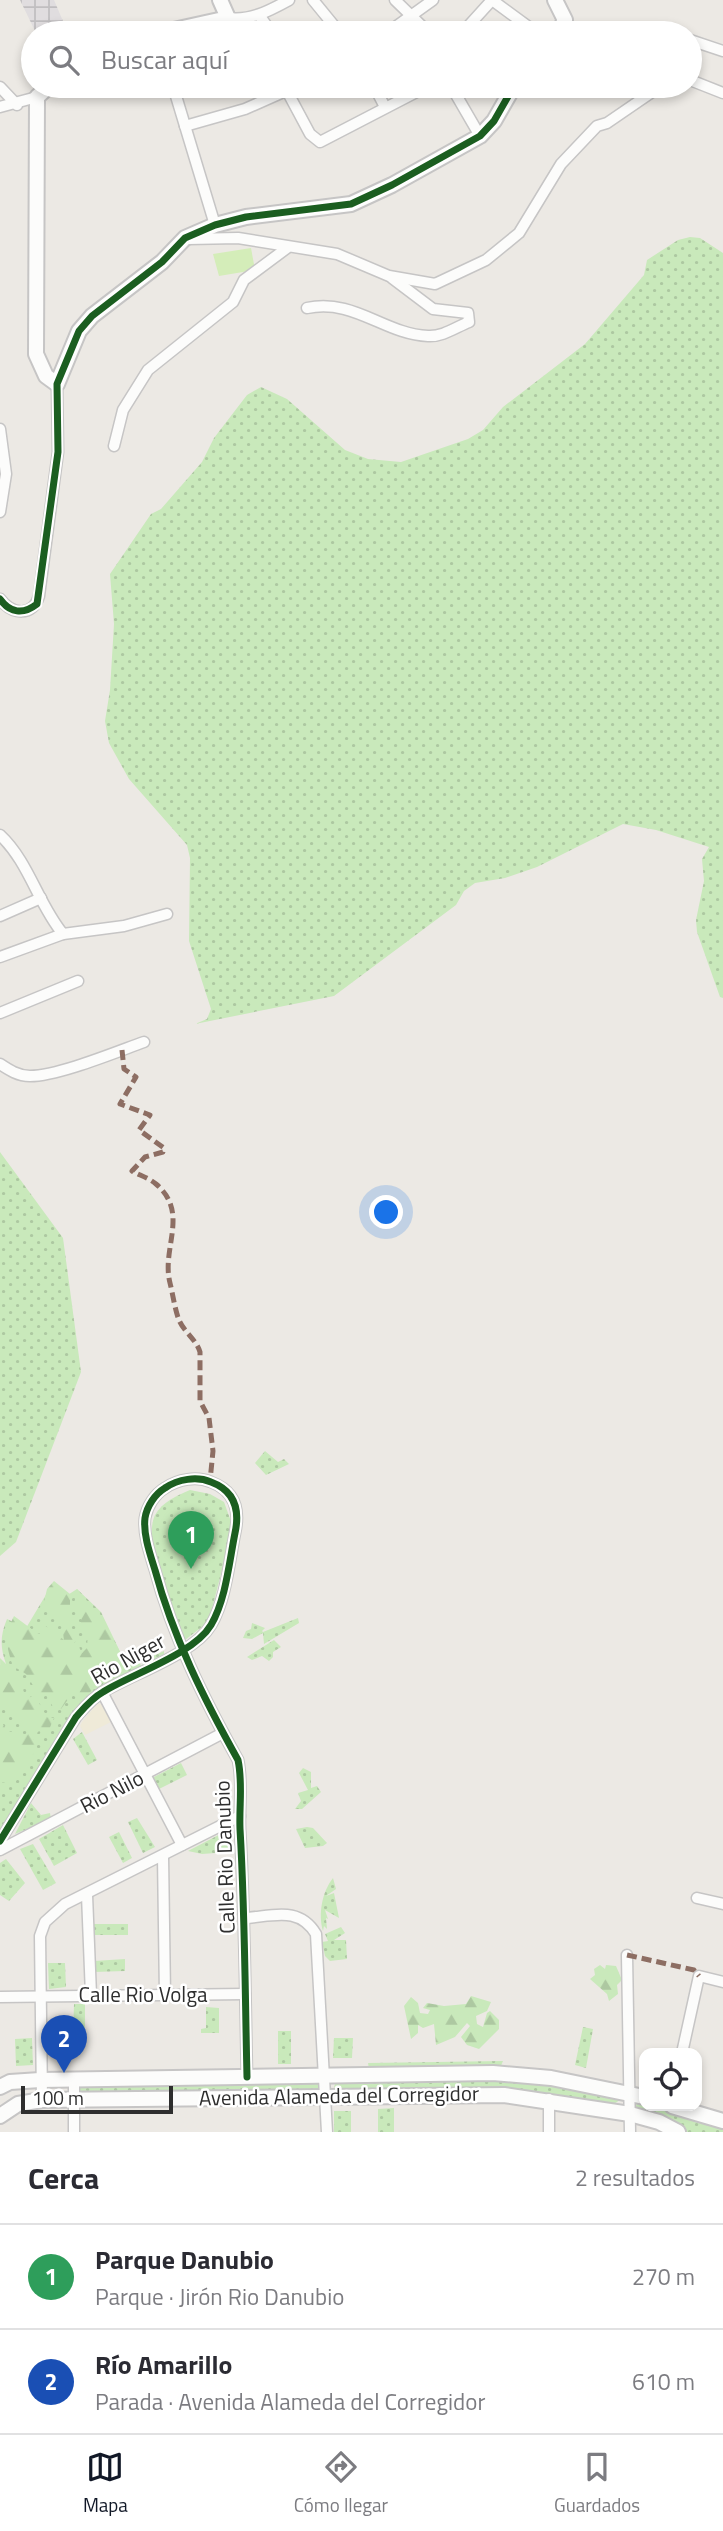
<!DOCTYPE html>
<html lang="es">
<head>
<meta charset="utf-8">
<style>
	:root { --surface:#fff; --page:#f7f7f7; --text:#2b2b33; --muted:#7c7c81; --line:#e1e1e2; --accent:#111827 }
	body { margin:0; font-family:"Titillium Web",sans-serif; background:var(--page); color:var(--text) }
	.controls { position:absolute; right:21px; bottom:21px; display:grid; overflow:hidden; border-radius:14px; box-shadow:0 4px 10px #0003 }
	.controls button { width:63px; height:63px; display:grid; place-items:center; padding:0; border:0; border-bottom:2px solid var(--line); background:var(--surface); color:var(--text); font:35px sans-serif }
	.scale { position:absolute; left:21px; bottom:18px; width:152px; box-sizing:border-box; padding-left:7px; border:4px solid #2e2e2e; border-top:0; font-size:19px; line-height:24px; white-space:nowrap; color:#2e2e2e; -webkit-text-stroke:5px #fff; paint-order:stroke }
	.you { position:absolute; left:387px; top:1213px; width:24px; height:24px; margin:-18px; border:5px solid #fff; border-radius:50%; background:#1a73e8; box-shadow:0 0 0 10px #1a73e833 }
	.badge { display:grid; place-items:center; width:46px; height:46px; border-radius:50%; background:var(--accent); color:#fff; font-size:23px; font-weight:700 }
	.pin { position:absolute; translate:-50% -58px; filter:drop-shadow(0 2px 4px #0008) }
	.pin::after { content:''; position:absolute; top:37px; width:24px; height:21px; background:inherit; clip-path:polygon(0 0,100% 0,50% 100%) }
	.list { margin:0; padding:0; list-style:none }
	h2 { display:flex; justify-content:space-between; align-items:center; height:91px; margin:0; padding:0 28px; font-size:30px }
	h2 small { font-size:23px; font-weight:400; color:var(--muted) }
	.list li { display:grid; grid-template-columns:46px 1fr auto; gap:21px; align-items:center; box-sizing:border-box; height:105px; padding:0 28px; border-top:2px solid var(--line) }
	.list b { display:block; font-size:26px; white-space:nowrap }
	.list p { margin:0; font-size:23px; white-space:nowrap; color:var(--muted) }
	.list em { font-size:23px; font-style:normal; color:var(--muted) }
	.icon { flex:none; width:38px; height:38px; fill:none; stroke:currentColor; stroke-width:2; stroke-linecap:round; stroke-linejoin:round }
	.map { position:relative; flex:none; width:723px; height:2132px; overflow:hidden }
	.search { position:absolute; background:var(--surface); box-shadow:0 4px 10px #0003; left:21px; right:21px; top:21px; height:77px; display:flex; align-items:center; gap:18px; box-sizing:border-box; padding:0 24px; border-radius:38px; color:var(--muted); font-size:26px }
	.sheet { height:301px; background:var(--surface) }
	nav { display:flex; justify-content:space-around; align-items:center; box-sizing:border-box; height:98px; border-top:2px solid var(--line); background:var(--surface); font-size:19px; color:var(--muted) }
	nav a { display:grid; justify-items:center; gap:4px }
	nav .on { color:var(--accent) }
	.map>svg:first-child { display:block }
	.industrial { fill:url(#industrial-grid) }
	.education { fill:#efead8 }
	.green { fill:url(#green-dots) }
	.forest { fill:url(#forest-firs) }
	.pitch { fill:#d4edb9 }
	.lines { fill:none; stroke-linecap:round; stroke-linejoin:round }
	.street-casing { stroke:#c6c5c5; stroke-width:13 }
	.secondary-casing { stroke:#c6c5c5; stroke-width:18 }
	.street { stroke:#fcfcfb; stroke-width:10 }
	.secondary { stroke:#fcfcfb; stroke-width:14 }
	.quiet { stroke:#8d6e63; stroke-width:5; stroke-dasharray:10 5; stroke-linecap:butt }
	.cycleway-casing { stroke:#fff; stroke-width:11 }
	.cycleway { stroke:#1b5e20; stroke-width:7 }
	.labels { text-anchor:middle; stroke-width:5; stroke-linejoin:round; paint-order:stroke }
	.street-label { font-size:21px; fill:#2e2e2e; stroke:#fff }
</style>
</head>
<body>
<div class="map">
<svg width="723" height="2132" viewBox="0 0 723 2132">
	<defs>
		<pattern id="industrial-grid" width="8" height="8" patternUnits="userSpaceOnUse" patternTransform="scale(1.75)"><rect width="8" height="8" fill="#e0dddf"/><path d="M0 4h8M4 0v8" fill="none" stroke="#c0bec0"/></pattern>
		<pattern id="green-dots" width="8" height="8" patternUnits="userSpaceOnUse" patternTransform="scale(1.75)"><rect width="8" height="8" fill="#c9e9bb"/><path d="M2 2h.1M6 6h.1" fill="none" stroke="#adc8a1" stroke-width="1.8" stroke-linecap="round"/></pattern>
		<pattern id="forest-firs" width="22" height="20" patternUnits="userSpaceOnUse" patternTransform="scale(1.75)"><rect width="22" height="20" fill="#c9e9bb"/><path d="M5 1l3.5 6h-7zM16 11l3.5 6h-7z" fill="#adc8a1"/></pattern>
	</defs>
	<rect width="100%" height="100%" fill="#ece9e4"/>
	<path class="industrial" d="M 20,0 L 54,0 L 68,33 L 36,33 Z"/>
	<path class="education" d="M 105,1703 L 113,1721 L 85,1735 L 80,1726 L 82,1722 L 97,1704 Z"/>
	<g class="green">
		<path d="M 690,237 L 700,238 L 723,253 L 723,998 L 720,997 L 697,932 L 696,920 L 704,881 L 702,859 L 709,847 L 656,830 L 623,824 L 537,867 L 505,878 L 475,883 L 464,891 L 456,905 L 334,996 L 195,1024 L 207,1019 L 211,1009 L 189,941 L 190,858 L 187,845 L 129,779 L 109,743 L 105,721 L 110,690 L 114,624 L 110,574 L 151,514 L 161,509 L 202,462 L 214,438 L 247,395 L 261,387 L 287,399 L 345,450 L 368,459 L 401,462 L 468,439 L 483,430 L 503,407 L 585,344 L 644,275 L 647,260 L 678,240 Z"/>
		<path d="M 0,1152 L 63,1238 L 81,1372 L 16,1542 L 0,1556 Z"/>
		<path d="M 265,1451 L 278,1462 L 284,1459 L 289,1464 L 266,1475 L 255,1463 Z"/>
		<path d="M 190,1490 L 210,1494 L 224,1502 L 233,1527 L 213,1605 L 207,1623 L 185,1640 C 170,1614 142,1542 155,1515 C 162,1502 178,1495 190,1490 Z"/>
		<path d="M 50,1588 L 63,1598 L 77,1589 L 101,1612 L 126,1664 L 125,1660 L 132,1657 L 127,1652 L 134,1648 L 139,1657 L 147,1654 L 149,1658 L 164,1651 L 164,1654 L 143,1665 L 142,1662 L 148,1658 L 139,1661 L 141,1666 L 100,1687 L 79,1705 L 0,1829 L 0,1665 L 6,1664 C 0,1647 0,1636 7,1619 L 26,1628 Z"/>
		<path d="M 298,1618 L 299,1623 L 264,1644 L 263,1633 L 252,1639 L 243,1638 L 246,1631 L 251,1629 L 252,1623 L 265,1628 L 262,1631 L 263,1632 Z"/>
		<path d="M 274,1640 L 281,1647 L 273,1652 L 273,1657 L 269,1661 L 262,1656 L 252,1660 L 247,1657 Z"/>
		<path d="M 82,1732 L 97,1760 L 88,1765 L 73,1739 Z"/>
		<path d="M 181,1763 L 187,1775 L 159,1789 L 152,1778 Z"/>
		<path d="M 303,1768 L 311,1772 L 311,1788 L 317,1786 L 321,1792 L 302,1809 L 295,1809 L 301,1801 L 298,1793 L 308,1790 L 299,1773 Z"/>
		<path d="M 31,1803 L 41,1815 L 50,1813 L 51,1819 L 15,1834 Z"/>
		<path d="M 137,1818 L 155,1847 L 143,1853 L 128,1822 Z"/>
		<path d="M 63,1825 L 77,1853 L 54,1866 L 39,1839 Z"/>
		<path d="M 307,1827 L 313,1828 L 327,1843 L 323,1846 L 305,1848 L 296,1829 Z"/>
		<path d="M 230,1829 L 229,1852 L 202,1854 L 188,1851 Z"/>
		<path d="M 119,1832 L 132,1858 L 123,1863 L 109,1837 Z"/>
		<path d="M 33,1844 L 56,1883 L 43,1890 L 20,1849 Z"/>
		<path d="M 6,1859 L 25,1883 L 9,1901 L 0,1895 L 0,1863 Z"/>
		<path d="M 333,1878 L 336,1889 L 326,1896 L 334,1893 L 339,1918 L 325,1910 L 328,1919 L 326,1918 L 327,1929 L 324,1926 L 323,1931 C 318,1914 322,1892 333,1878 Z"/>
		<rect x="94" y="1924" width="34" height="11"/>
		<path d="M 341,1927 L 345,1933 L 334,1940 L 346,1940 L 347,1959 L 330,1961 L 325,1956 L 322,1942 L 328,1941 L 325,1934 Z"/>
		<path d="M 125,1959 L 125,1971 L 94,1972 L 94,1961 Z"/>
		<path d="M 48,1963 L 65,1963 L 66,1987 L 49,1989 Z"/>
		<path d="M 74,2004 L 85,2004 L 85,2035 L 73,2036 Z"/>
		<path d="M 206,2007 L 219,2008 L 219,2033 L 201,2033 L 201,2029 L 206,2028 Z"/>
		<path d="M 583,2027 L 593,2029 L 586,2068 L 575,2065 Z"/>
		<rect x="278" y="2031" width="13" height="33"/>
		<path d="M 32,2038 L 33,2065 L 16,2066 L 15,2039 Z"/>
		<path d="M 334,2038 L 353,2038 L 352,2058 L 333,2058 Z"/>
		<path d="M 503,2061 L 500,2068 L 369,2069 L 368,2063 Z"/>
		<path d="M 487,2078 L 540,2082 L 618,2096 L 620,2100 L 612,2105 L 540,2093 L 485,2089 L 339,2091 L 334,2087 L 336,2081 Z"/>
		<path d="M 318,2081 L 318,2090 L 81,2094 L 79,2091 L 81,2085 Z"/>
		<path d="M 637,2102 L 723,2127 L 723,2132 L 687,2132 L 635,2109 Z"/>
		<path d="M 394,2108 L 394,2132 L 378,2132 L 378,2109 Z"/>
		<rect x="334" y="2111" width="17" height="21"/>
	</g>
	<g class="forest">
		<path d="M 54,1581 L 70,1594 L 70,1632 L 77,1639 L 73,1645 L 78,1645 L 82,1653 L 87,1648 L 88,1632 L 81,1630 L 81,1616 L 73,1610 L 77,1589 C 100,1615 117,1640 128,1672 L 98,1685 L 80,1701 L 72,1694 L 61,1709 L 54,1709 L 46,1694 L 39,1703 L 47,1717 L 54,1718 L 48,1732 L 39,1731 L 33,1737 L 36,1750 L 14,1784 L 0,1782 L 0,1719 L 7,1731 L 27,1735 L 29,1729 L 23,1724 L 22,1718 L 1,1704 L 0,1658 L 20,1678 L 26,1700 L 32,1696 L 34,1687 L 26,1674 L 13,1666 C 6,1646 4,1636 14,1616 L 37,1633 L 51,1637 L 42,1629 L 43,1624 L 64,1640 L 61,1620 L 43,1606 L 47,1589 Z"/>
		<path d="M 600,1965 L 605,1969 L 606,1965 L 616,1966 L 622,1980 L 617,1985 L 618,1994 L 609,2001 L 607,1994 L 590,1979 L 595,1975 L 594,1969 Z"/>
		<path d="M 471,1996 L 491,2002 L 487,2011 L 476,2016 L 477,2024 L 483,2027 L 487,2013 L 490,2011 L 499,2020 L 499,2029 L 479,2049 L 467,2045 L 461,2037 L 470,2026 L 467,2023 L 455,2037 L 436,2045 L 434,2024 L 423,2028 L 418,2025 L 418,2033 L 411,2039 L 404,2006 L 411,1997 L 418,2003 L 420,2013 L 428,2014 L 430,2010 L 423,2008 L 427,2003 L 444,2006 L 466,2004 Z"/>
	</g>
	<path class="pitch" d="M 251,248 L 255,270 L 219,276 L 213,254 Z"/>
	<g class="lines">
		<g class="street-casing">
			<g id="street">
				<path d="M 313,0 L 340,33"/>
				<path d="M 395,0 L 429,33"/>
				<path d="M 492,0 L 537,33"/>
				<path d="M 259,15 L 272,33"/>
				<path d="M 228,18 C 250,21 269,11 289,0"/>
				<path d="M 387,33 L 433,0"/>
				<path d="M 462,33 L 492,0"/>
				<path d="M 690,40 L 723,51"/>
				<path d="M 690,80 L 723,93"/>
				<path d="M 173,86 L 215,225"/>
				<path d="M 374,86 L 385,107"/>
				<path d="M 451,86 L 480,136"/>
				<path d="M 0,87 L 17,105"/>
				<path d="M 287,91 L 310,134 L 320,142 L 428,86"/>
				<path d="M 0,107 L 37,97"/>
				<path d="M 185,126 L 245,109 L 297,86"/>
				<path d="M 188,239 L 238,238 L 337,254 L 389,276 L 435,284 L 486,260 L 519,233 L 561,164 L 597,126 L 607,123 L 661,86"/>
				<path d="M 307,308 C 354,298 384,334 428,336 C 443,337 456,327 469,322 L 468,313 L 433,309 L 392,278"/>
				<path d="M 0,429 L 6,474 L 0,512"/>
				<path d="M 114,446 L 123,410 L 148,370 L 233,302 L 244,280 L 287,248"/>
				<path d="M 0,599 C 12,615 33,617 39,596 L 58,452 L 57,384"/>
				<path d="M 0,835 C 29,862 38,904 63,934 L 124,926 L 167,914"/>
				<path d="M 0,916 L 41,898"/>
				<path d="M 0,957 L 63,934"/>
				<path d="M 0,1013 L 78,981"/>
				<path d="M 0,1064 C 9,1070 18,1076 30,1076 C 58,1076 116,1052 144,1042"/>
				<path d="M 102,1692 L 182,1845"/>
				<path d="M 0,1841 L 76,1717 C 84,1708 92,1698 103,1692 C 132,1674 194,1654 211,1625 C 226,1599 229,1563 235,1533 C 240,1510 235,1491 211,1482 C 197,1476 178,1479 165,1488 C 155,1494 147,1506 145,1518 C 143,1534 150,1554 155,1570 C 173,1637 204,1699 238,1760 C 243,1783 239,1805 240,1829 C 245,1912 245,1994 247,2077"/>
				<path d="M 0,1850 L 223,1733"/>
				<path d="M 163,1856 L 165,1996"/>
				<path d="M 87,1895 L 91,1995"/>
				<path d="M 697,1898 L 723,1904"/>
				<path d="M 245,1918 C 274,1916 299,1906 316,1934 L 327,2132"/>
				<path d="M 627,1955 L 630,2132"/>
				<path d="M 0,1997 L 245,1994"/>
				<path d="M 682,2053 L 699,1976 L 723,1982"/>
				<path d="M 74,2079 L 74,2132"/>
				<path d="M 549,2099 L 549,2132"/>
				<path d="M 42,2100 L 40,1936 L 45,1922 L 65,1904 L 240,1816"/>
			</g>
		</g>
		<g class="secondary-casing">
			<g id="secondary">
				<path d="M 555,0 L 565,20 L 558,33"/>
				<path d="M 160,33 L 228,18 L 220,0"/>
				<path d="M 49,86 L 37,97 L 36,354 L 46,376 L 57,384 L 79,331 L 92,316 L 162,262 L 185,238 L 215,225 L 246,217 L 351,204 L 392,185 L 480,136 L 494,121 L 514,86"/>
				<path d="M 0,2087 L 10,2082 L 40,2080 L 493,2073 L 551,2078 L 644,2097"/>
				<path d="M 672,2106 L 723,2121"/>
				<path d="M 0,2116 L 18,2104 L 42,2100 L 504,2095 L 630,2114 L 659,2122 L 678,2132"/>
			</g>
		</g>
		<use href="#street" class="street"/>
		<use href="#secondary" class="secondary"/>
		<g class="quiet">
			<path d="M 122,1050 L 124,1069 L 136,1077 L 120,1104 L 150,1115 L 139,1130 L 164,1148 L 163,1152 L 145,1157 L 132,1171 C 139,1175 149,1178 156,1184 C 190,1213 161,1248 170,1283 C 173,1295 175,1310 179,1320 C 184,1332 196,1339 200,1352 L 200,1401 L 209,1418 L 213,1451 L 210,1481"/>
			<path d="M 627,1955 L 694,1970 L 699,1976"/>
		</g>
		<g class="cycleway-casing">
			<g id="cycleway">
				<path d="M 0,599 C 10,613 23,615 37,604 L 58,452 L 57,384 L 79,331 L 92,316 L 162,262 L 185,238 L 215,225 L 246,217 L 351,204 L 392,185 L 480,136 L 494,121 L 514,86"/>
				<path d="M 0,1841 L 76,1717 C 84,1708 92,1698 103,1692 C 132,1674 194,1654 211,1625 C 226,1599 229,1563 235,1533 C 240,1510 235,1491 211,1482 C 197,1476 178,1479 165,1488 C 155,1494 147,1506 145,1518 C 143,1534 150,1554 155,1570 C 173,1637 204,1699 238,1760 C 243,1783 239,1805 240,1829 C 245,1912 245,1994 247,2077"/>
			</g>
		</g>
		<use href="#cycleway" class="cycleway"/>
	</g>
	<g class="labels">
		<g class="street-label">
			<text transform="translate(128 1659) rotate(-29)" y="7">Rio Niger</text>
			<text transform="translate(112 1792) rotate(-27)" y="7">Rio Nilo</text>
			<text transform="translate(225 1857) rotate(-92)" y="7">Calle Rio Danubio</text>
			<text x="143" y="2002">Calle Rio Volga</text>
			<text transform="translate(339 2096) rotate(-1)" y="7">Avenida Alameda del Corregidor</text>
		</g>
	</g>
</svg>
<div class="controls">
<button><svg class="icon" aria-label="locate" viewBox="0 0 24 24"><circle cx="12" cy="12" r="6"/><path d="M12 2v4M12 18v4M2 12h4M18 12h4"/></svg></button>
</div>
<div class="scale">100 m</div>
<div class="you"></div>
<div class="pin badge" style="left:191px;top:1569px;background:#2e9e5b">1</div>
<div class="pin badge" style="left:64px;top:2073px;background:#1a4fb4">2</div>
<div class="search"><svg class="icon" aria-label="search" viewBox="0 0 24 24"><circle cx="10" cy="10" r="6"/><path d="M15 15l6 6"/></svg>Buscar aquí</div>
</div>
<section class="sheet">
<h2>Cerca<small>2 resultados</small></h2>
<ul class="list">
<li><span class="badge" style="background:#2e9e5b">1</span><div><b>Parque Danubio</b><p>Parque · Jirón Rio Danubio</p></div><em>270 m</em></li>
<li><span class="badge" style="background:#1a4fb4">2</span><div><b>Río Amarillo</b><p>Parada · Avenida Alameda del Corregidor</p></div><em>610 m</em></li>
</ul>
</section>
<nav>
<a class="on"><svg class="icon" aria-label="map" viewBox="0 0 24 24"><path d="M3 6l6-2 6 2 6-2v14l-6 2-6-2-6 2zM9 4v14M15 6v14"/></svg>Mapa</a>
<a><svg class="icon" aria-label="directions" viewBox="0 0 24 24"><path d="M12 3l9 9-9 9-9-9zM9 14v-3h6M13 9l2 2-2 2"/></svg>Cómo llegar</a>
<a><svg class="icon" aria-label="saved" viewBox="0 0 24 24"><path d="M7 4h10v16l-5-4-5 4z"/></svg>Guardados</a>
</nav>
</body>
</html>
